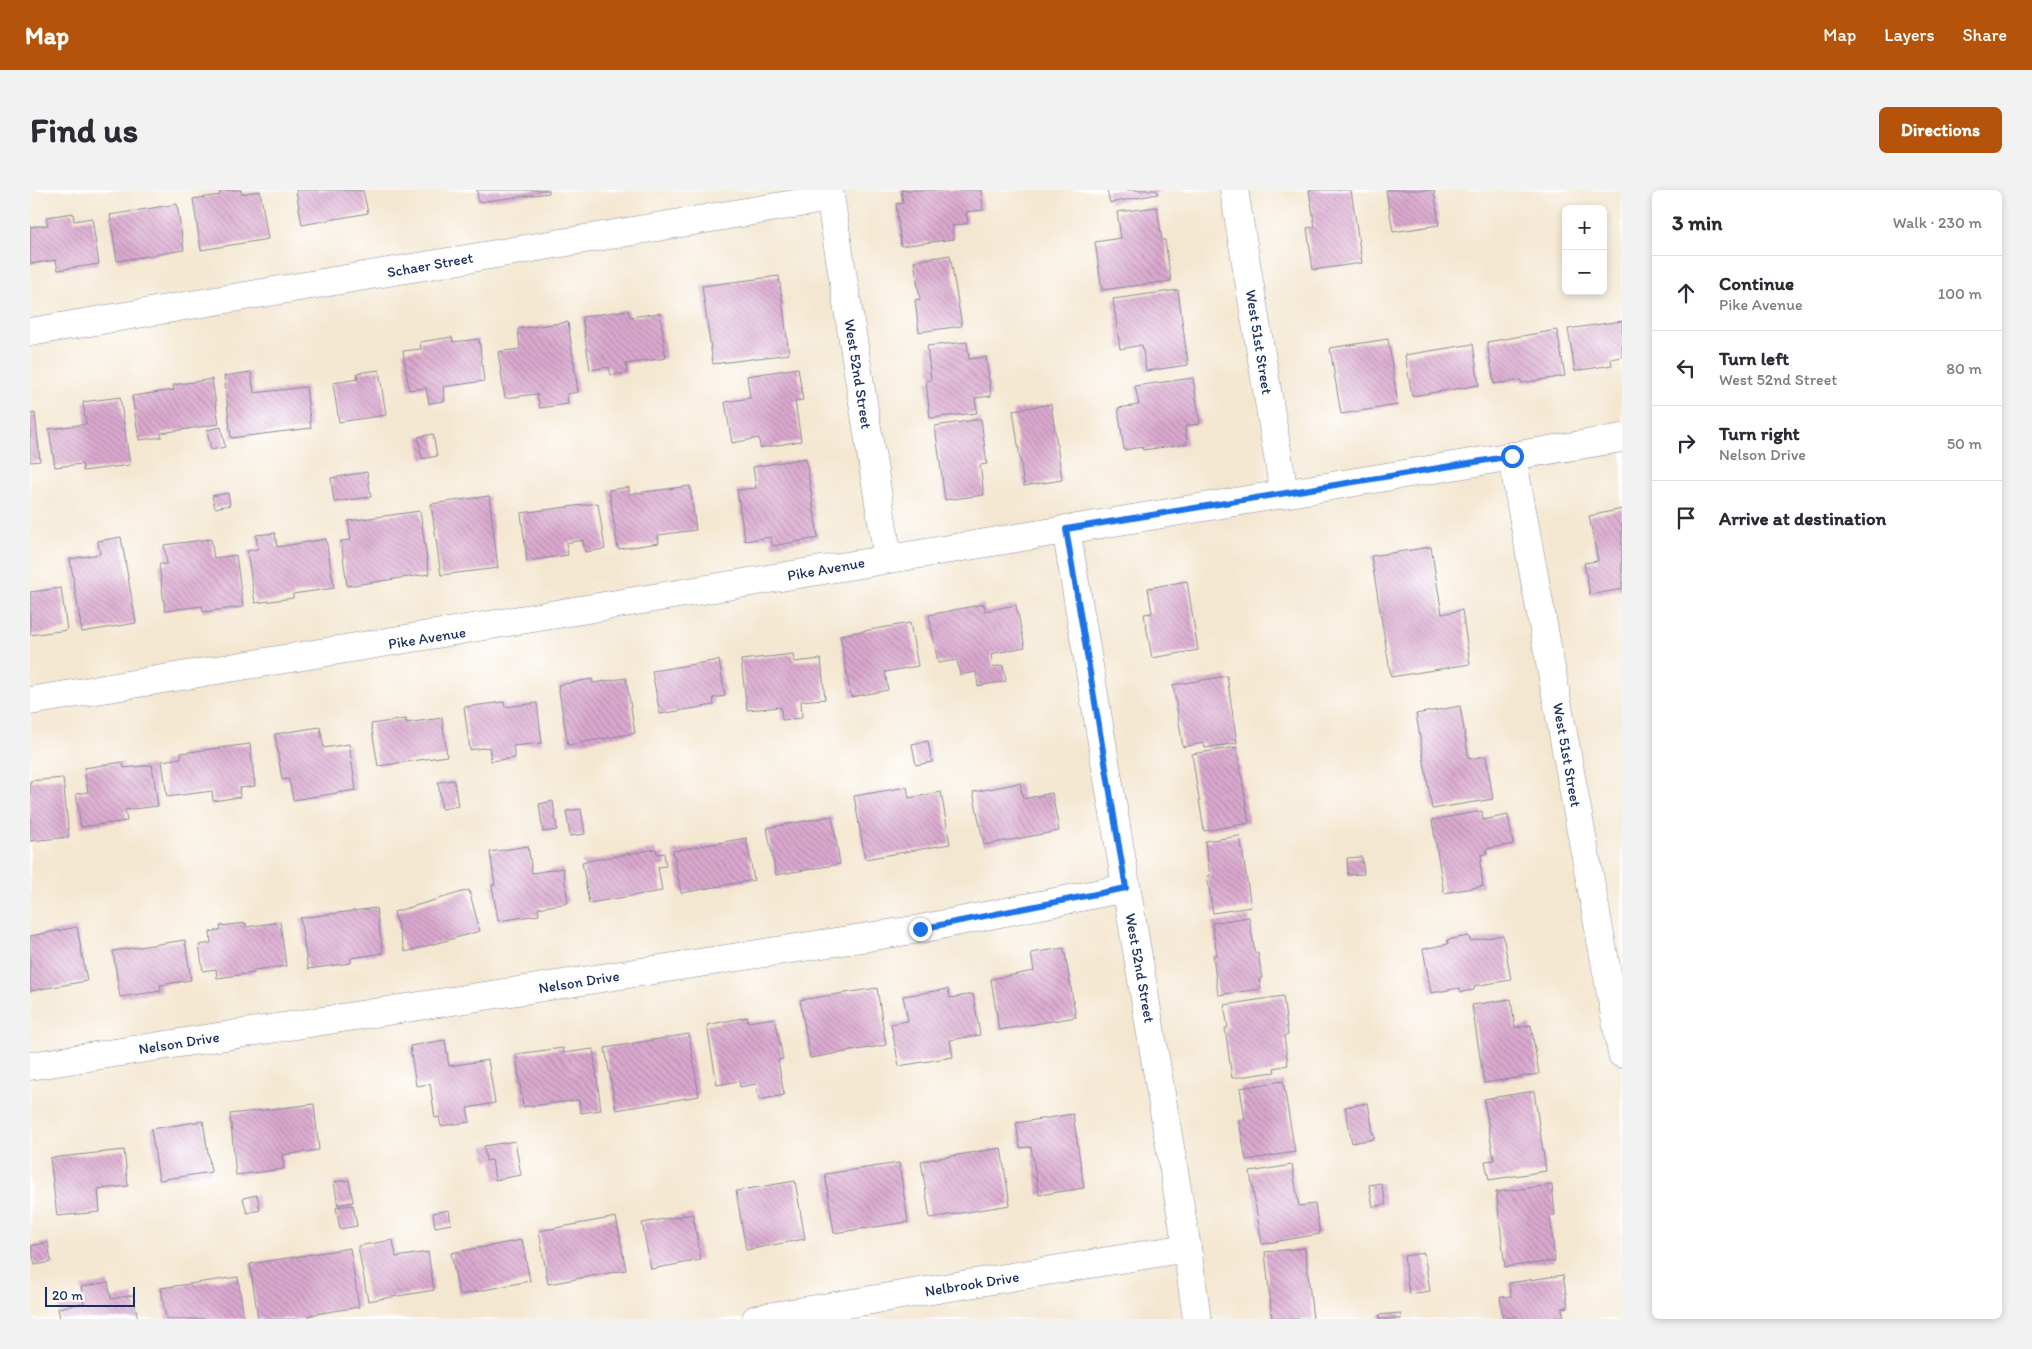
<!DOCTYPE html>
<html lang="en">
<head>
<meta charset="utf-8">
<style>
	:root { --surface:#fff; --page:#f2f2f3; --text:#2b2b33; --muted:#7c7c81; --line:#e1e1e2; --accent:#b45309 }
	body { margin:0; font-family:Itim,sans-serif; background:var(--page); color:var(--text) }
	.controls { position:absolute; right:15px; top:15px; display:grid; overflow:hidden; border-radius:8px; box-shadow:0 2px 8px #0003 }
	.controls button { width:45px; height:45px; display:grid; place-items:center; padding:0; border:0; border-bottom:1px solid var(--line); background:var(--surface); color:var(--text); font:25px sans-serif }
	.scale { position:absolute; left:15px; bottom:12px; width:90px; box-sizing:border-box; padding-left:5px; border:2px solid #1b2f5e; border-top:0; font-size:14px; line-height:18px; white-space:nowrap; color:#1b2f5e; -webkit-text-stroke:4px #fff; paint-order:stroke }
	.stop { position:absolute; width:15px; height:15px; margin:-11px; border:4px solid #1a73e8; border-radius:50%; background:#fff }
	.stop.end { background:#1a73e8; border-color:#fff; box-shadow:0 1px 5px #0008 }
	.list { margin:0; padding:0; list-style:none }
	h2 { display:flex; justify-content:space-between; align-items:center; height:65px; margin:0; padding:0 20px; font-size:21px }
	h2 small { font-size:16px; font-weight:400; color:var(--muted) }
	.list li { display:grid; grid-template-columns:32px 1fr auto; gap:15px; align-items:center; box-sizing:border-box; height:75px; padding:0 20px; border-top:1px solid var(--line) }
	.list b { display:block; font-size:19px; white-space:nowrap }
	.list p { margin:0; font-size:16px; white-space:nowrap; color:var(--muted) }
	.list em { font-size:16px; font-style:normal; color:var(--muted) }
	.icon { flex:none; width:28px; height:28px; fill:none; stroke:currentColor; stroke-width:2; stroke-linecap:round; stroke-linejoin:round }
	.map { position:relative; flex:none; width:1592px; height:1129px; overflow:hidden; border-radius:8px }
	header { display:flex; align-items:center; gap:30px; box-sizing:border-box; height:70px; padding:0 25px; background:var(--accent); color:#fff }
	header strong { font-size:24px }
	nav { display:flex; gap:28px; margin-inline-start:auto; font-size:18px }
	.intro { display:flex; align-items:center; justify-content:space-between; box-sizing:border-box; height:120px; padding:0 30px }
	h1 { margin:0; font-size:35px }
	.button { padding:12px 22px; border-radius:8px; background:var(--accent); color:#fff; font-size:18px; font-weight:700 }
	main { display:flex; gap:30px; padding:0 30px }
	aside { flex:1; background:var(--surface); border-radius:8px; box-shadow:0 2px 8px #0003 }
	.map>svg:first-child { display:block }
	.building { fill:url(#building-back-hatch) }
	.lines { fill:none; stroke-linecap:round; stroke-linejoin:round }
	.minor-casing { stroke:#888b98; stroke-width:29 }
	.minor { stroke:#fff; stroke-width:28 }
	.route { stroke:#1a73e8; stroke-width:6 }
	.labels { text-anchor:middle; stroke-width:5; stroke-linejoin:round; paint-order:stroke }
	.street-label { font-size:15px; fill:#1b2f5e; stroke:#fff }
</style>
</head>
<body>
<header>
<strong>Map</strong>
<nav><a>Map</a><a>Layers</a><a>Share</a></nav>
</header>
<div class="intro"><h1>Find us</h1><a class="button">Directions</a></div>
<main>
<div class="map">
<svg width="1592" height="1129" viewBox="0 0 1592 1129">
	<defs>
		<pattern id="building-back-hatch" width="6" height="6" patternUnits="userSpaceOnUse" patternTransform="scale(1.25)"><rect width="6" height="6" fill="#dba9cf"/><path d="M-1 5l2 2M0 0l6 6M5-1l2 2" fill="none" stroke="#b18aab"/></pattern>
	</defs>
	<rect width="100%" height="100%" fill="#fff"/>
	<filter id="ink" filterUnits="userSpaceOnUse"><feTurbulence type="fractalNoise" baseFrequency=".02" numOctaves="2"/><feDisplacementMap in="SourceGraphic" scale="10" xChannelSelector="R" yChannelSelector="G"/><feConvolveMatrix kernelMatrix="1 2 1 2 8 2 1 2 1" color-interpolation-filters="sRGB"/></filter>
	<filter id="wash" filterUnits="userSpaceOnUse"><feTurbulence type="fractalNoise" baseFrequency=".0096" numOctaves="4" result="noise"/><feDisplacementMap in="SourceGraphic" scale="20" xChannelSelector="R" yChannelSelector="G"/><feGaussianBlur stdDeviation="1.12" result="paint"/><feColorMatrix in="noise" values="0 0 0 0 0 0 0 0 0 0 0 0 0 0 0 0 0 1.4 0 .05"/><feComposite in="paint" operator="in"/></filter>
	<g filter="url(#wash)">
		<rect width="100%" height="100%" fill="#f4e7d1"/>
		<g id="blocks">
			<g class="building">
				<path d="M 189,0 L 211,0 L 211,4 L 230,1 L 238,49 L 171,60 L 163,9 L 190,5 Z"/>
				<path d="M 266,0 L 333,0 L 338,23 L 272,35 Z"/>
				<path d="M 447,0 L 519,0 L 519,3 L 448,12 Z"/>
				<path d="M 871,0 L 951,0 L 953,20 L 936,22 L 938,33 L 922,36 L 924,49 L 871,56 L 866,14 L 873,13 Z"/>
				<path d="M 1077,0 L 1127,0 L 1128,4 L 1080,13 Z"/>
				<path d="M 1279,0 L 1321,0 L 1332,73 L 1283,80 L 1277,38 L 1285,37 Z"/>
				<path d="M 1356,0 L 1404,0 L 1409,35 L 1363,42 Z"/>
				<path d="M 147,14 L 154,60 L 87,71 L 80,25 Z"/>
				<path d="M 1127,17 L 1132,50 L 1135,50 L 1141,91 L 1072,100 L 1065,52 L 1091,48 L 1087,22 Z"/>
				<path d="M 43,23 L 44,31 L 62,28 L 69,74 L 28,80 L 26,70 L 0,74 L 0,37 L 18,35 L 16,27 Z"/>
				<path d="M 920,65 L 932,136 L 889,142 L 885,110 L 890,109 L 884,71 Z"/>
				<path d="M 749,86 L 759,164 L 683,174 L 672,96 Z"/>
				<path d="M 1148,100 L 1158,175 L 1116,181 L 1112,155 L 1090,159 L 1083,109 Z"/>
				<path d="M 598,120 L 600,127 L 630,123 L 636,168 L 596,174 L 597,183 L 581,185 L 579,177 L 560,180 L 552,127 Z"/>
				<path d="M 1592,131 L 1592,167 L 1581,169 L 1582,175 L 1545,181 L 1538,139 Z"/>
				<path d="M 538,132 L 548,202 L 537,204 L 538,214 L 510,218 L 507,204 L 475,208 L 468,162 L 490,159 L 488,139 Z"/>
				<path d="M 1527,140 L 1535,186 L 1492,193 L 1491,190 L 1464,194 L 1457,152 Z"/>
				<path d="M 422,147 L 423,152 L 449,149 L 454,191 L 413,197 L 415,211 L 399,213 L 396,198 L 379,200 L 373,161 L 391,159 L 390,152 Z"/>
				<path d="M 1358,149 L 1368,215 L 1311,224 L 1300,158 Z"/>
				<path d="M 937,152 L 939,169 L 956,167 L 961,206 L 945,208 L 947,223 L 900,228 L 896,191 L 901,190 L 897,156 Z"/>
				<path d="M 1443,154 L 1449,195 L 1382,206 L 1375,165 Z"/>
				<path d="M 768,178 L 773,210 L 765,211 L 771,251 L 730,258 L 729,248 L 702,253 L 695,212 L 720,208 L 717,186 Z"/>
				<path d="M 349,180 L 356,225 L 309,232 L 303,193 L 328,189 L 327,183 Z"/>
				<path d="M 221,182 L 224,203 L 276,197 L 281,238 L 201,248 L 194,186 Z"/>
				<path d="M 1163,188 L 1170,234 L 1155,236 L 1157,254 L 1113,260 L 1112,257 L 1094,260 L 1088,218 L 1109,215 L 1105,196 Z"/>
				<path d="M 182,189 L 189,234 L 131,243 L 132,247 L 109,250 L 102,206 L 144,200 L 143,195 Z"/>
				<path d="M 90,207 L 100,275 L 53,281 L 52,274 L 25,277 L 19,239 L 56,234 L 53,212 Z"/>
				<path d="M 1021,214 L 1032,290 L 994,296 L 983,220 Z"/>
				<path d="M 5,223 L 10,271 L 0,272 L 0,224 Z"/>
				<path d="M 951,229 L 957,274 L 950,275 L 954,305 L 915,310 L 905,236 Z"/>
				<path d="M 191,237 L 195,257 L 181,260 L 177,240 Z"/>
				<path d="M 403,244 L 407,266 L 392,269 L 388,247 Z"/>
				<path d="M 776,268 L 788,348 L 742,356 L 741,347 L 715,351 L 707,300 L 726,298 L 723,277 Z"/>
				<path d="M 337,282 L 341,307 L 304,312 L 301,288 Z"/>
				<path d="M 660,296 L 666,340 L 628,345 L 629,353 L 588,359 L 579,300 L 599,297 L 599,304 Z"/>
				<path d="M 198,303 L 200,315 L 185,318 L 182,306 Z"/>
				<path d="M 459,306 L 468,378 L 411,385 L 401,314 Z"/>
				<path d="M 568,313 L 575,359 L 555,362 L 553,350 L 536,353 L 538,365 L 497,371 L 491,323 Z"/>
				<path d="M 1592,319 L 1592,399 L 1560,405 L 1554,373 L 1568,371 L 1559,326 Z"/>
				<path d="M 390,321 L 399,384 L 317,396 L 311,351 L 321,350 L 318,331 Z"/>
				<path d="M 245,343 L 247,357 L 296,349 L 304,398 L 263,404 L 263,408 L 225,413 L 217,361 L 228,359 L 226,345 Z"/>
				<path d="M 91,347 L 106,433 L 52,442 L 40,369 L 70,364 L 68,351 Z"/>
				<path d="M 181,349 L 184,368 L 206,365 L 213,417 L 173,422 L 172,416 L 135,421 L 129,374 L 137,374 L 134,355 Z"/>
				<path d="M 1401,357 L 1412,424 L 1432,420 L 1440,474 L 1361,487 L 1341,366 Z"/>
				<path d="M 1157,391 L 1168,460 L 1122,468 L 1114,424 L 1122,423 L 1118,398 Z"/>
				<path d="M 31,398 L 37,440 L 0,445 L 0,402 Z"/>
				<path d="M 954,414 L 955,421 L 986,415 L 995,457 L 961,464 L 963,477 L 973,475 L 976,491 L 948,496 L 946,482 L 930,485 L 927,470 L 908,473 L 899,425 Z"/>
				<path d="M 880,433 L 888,476 L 855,482 L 858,500 L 821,507 L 810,445 Z"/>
				<path d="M 763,464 L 764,472 L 791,469 L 795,509 L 771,511 L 772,528 L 752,530 L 751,517 L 717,520 L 711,470 Z"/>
				<path d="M 689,470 L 695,506 L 683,508 L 684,515 L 630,524 L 622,481 Z"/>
				<path d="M 1197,486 L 1207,553 L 1175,558 L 1174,553 L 1153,557 L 1143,495 Z"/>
				<path d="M 596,488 L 605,543 L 538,555 L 528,495 L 562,489 L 563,493 Z"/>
				<path d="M 474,512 L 475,517 L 507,513 L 512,553 L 483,556 L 485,568 L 461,571 L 459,557 L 440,560 L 434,517 Z"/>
				<path d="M 1430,516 L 1439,569 L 1456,566 L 1463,609 L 1402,619 L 1386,524 Z"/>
				<path d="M 412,528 L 417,566 L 348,576 L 341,534 L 376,529 L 376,533 Z"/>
				<path d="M 290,537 L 294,558 L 319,554 L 326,600 L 263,610 L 259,589 L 252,590 L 245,544 Z"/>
				<path d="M 898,551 L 902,572 L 886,575 L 882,554 Z"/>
				<path d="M 220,554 L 225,596 L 209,598 L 210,607 L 183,611 L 182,601 L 137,607 L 132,571 L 151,568 L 151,563 Z"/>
				<path d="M 1207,557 L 1219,633 L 1174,641 L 1162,564 Z"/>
				<path d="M 93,572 L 94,578 L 122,575 L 128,616 L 95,620 L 97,631 L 51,637 L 46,604 L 58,602 L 54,578 Z"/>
				<path d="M 33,588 L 39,647 L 0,651 L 0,591 Z"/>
				<path d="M 424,590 L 428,616 L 412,619 L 408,592 Z"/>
				<path d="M 990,593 L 993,609 L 1022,603 L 1029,641 L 954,655 L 943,602 Z"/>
				<path d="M 877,597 L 879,608 L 911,602 L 920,654 L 835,669 L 824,606 Z"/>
				<path d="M 523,611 L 527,640 L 513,642 L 509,614 Z"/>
				<path d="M 551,619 L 555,644 L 540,646 L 536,621 Z"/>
				<path d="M 1452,621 L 1453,630 L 1478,625 L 1483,654 L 1456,659 L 1457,664 L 1451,665 L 1452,671 L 1450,672 L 1453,696 L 1414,703 L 1402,630 Z"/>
				<path d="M 802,626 L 810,674 L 746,685 L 737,638 Z"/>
				<path d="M 1210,646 L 1221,717 L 1183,723 L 1177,686 L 1180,686 L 1175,651 Z"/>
				<path d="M 716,648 L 724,690 L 651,703 L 643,661 Z"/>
				<path d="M 498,656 L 502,683 L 533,678 L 538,713 L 508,718 L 509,725 L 468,731 L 462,695 L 465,695 L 460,662 Z"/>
				<path d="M 626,659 L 627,664 L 634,663 L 636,676 L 628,677 L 632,701 L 559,713 L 552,672 Z"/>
				<path d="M 1332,667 L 1334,684 L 1318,685 L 1317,668 Z"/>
				<path d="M 439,700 L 450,741 L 375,762 L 364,722 Z"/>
				<path d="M 346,718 L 353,763 L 321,768 L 321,773 L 278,779 L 270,728 Z"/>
				<path d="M 1219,727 L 1225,763 L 1228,763 L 1232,788 L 1229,789 L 1231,799 L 1188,805 L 1183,765 L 1187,765 L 1182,733 Z"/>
				<path d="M 250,732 L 256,776 L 224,780 L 224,783 L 187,788 L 186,779 L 173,781 L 169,755 L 181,753 L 180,742 L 191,740 L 190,736 L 216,733 L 216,737 Z"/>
				<path d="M 47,737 L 57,791 L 0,801 L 0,746 Z"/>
				<path d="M 1473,745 L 1481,790 L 1444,796 L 1444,800 L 1431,802 L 1430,798 L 1401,803 L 1393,759 L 1418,754 L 1417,750 L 1439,746 L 1440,751 Z"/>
				<path d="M 155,750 L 161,790 L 130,795 L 131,801 L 90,807 L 83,761 Z"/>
				<path d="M 1034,758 L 1046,827 L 969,840 L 961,789 L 1004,781 L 1001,763 Z"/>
				<path d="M 847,798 L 856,855 L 780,868 L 770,810 Z"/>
				<path d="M 918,799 L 920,808 L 943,804 L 950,845 L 920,850 L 923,867 L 869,876 L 861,834 L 878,831 L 873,806 Z"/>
				<path d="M 1253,806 L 1258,845 L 1254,846 L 1258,875 L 1244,878 L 1245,882 L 1202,888 L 1195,838 L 1198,838 L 1194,815 Z"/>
				<path d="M 1481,809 L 1485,838 L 1501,835 L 1509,884 L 1454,893 L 1442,815 Z"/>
				<path d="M 717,827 L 718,832 L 745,828 L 753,869 L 748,870 L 754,905 L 729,910 L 726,894 L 710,897 L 709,891 L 687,895 L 677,835 Z"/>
				<path d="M 659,844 L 669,906 L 586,920 L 575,858 Z"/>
				<path d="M 415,850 L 419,876 L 458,870 L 465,913 L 437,918 L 440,932 L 411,936 L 409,927 L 405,928 L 400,894 L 386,896 L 380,856 Z"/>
				<path d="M 533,858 L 534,863 L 563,859 L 571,920 L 551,923 L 549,910 L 493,917 L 486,864 Z"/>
				<path d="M 1253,891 L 1265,962 L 1216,970 L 1209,930 L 1215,929 L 1210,898 Z"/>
				<path d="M 1504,901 L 1516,981 L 1459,990 L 1455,971 L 1464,970 L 1454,909 Z"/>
				<path d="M 1338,913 L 1344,949 L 1322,953 L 1315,917 Z"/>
				<path d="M 284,914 L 289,960 L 252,965 L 254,979 L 206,985 L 200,924 Z"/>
				<path d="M 1043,924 L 1054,998 L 1009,1005 L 1001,957 L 990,958 L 986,933 Z"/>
				<path d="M 173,931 L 181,982 L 129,990 L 121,939 Z"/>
				<path d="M 485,951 L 491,985 L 465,990 L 462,970 L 456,971 L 454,956 Z"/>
				<path d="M 971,958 L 980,1015 L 900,1028 L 891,971 Z"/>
				<path d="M 94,960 L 98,996 L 68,999 L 70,1022 L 27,1026 L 20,968 Z"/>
				<path d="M 869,973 L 878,1032 L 804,1043 L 795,984 Z"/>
				<path d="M 1262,975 L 1269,1016 L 1285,1014 L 1290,1044 L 1232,1054 L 1220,982 Z"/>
				<path d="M 319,990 L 323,1012 L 308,1015 L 304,992 Z"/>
				<path d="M 765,991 L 775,1049 L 716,1060 L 706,1001 Z"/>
				<path d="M 1351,993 L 1356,1014 L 1343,1017 L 1339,995 Z"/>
				<path d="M 1522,995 L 1525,1025 L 1520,1025 L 1525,1071 L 1475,1077 L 1466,1002 Z"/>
				<path d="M 227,1005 L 230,1020 L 217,1023 L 213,1008 Z"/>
				<path d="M 323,1015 L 327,1036 L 310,1039 L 306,1017 Z"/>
				<path d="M 419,1020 L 421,1034 L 405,1037 L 403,1023 Z"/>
				<path d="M 663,1024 L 671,1070 L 621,1079 L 612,1033 Z"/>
				<path d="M 586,1027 L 596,1080 L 518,1094 L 509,1041 Z"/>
				<path d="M 363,1050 L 366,1067 L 398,1062 L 404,1100 L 338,1111 L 328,1056 Z"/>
				<path d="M 492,1050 L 500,1091 L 429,1105 L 421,1063 Z"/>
				<path d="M 18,1052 L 21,1072 L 5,1075 L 1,1056 Z"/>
				<path d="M 320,1058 L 329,1117 L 279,1125 L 279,1129 L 228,1129 L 220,1074 Z"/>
				<path d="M 1275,1058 L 1283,1129 L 1242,1129 L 1235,1062 Z"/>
				<path d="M 1394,1063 L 1400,1101 L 1379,1104 L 1374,1066 Z"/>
				<path d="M 1533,1085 L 1538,1117 L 1532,1118 L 1534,1129 L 1486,1129 L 1486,1127 L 1473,1128 L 1470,1107 L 1481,1106 L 1479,1093 Z"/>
				<path d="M 208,1087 L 214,1129 L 136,1129 L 131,1098 Z"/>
				<path d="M 78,1092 L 81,1109 L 103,1105 L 108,1129 L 30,1129 L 28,1118 L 54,1113 L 51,1097 Z"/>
				<path d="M 1370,1123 L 1371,1129 L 1350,1129 L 1349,1125 Z"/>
			</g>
		</g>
	</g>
	<g filter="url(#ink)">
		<use href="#blocks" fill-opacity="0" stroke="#888b98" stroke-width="1"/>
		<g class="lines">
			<g class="minor-casing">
				<g id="minor">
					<path d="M 799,0 L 858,369"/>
					<path d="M 1204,0 L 1254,303"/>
					<path d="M 0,142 L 800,8"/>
					<path d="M 1482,266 L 1592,864"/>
					<path d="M 1036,339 L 1157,1058 L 1167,1129"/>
					<path d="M 0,511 C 531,427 1061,335 1592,248"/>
					<path d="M 0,876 L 890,739 L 1096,698"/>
					<path d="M 726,1129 L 1157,1058"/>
				</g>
			</g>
			<use href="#minor" class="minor"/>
		</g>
	</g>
	<g class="lines" filter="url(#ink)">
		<path class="route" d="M 890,739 L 1096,698 L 1036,339 L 1482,266"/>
	</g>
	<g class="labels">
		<g class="street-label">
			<text transform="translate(400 75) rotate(-10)" y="5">Schaer Street</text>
			<text transform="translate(1229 152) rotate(81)" y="5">West 51st Street</text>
			<text transform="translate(828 184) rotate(81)" y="5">West 52nd Street</text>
			<text transform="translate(796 379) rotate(-10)" y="5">Pike Avenue</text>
			<text transform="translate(397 448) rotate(-9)" y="5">Pike Avenue</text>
			<text transform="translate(1537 565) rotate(80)" y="5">West 51st Street</text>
			<text transform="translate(1110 778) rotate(80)" y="5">West 52nd Street</text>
			<text transform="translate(549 792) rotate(-9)" y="5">Nelson Drive</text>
			<text transform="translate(149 853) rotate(-9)" y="5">Nelson Drive</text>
			<text transform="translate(942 1094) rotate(-9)" y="5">Nelbrook Drive</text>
		</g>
	</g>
</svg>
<div class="controls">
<button>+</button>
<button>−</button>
</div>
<div class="scale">20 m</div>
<div class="stop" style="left:1482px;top:266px"></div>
<div class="stop end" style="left:890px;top:739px"></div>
</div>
<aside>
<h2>3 min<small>Walk · 230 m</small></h2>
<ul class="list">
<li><svg class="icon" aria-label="ahead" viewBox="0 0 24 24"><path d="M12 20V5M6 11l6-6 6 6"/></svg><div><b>Continue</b><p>Pike Avenue</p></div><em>100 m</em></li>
<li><svg class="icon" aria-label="left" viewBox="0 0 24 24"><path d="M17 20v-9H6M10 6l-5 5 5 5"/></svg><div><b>Turn left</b><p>West 52nd Street</p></div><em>80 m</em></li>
<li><svg class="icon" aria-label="right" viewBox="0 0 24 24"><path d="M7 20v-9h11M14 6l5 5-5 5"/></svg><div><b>Turn right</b><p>Nelson Drive</p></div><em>50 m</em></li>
<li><svg class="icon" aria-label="arrive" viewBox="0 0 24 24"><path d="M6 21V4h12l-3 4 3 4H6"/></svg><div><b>Arrive at destination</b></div></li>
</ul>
</aside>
</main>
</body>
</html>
